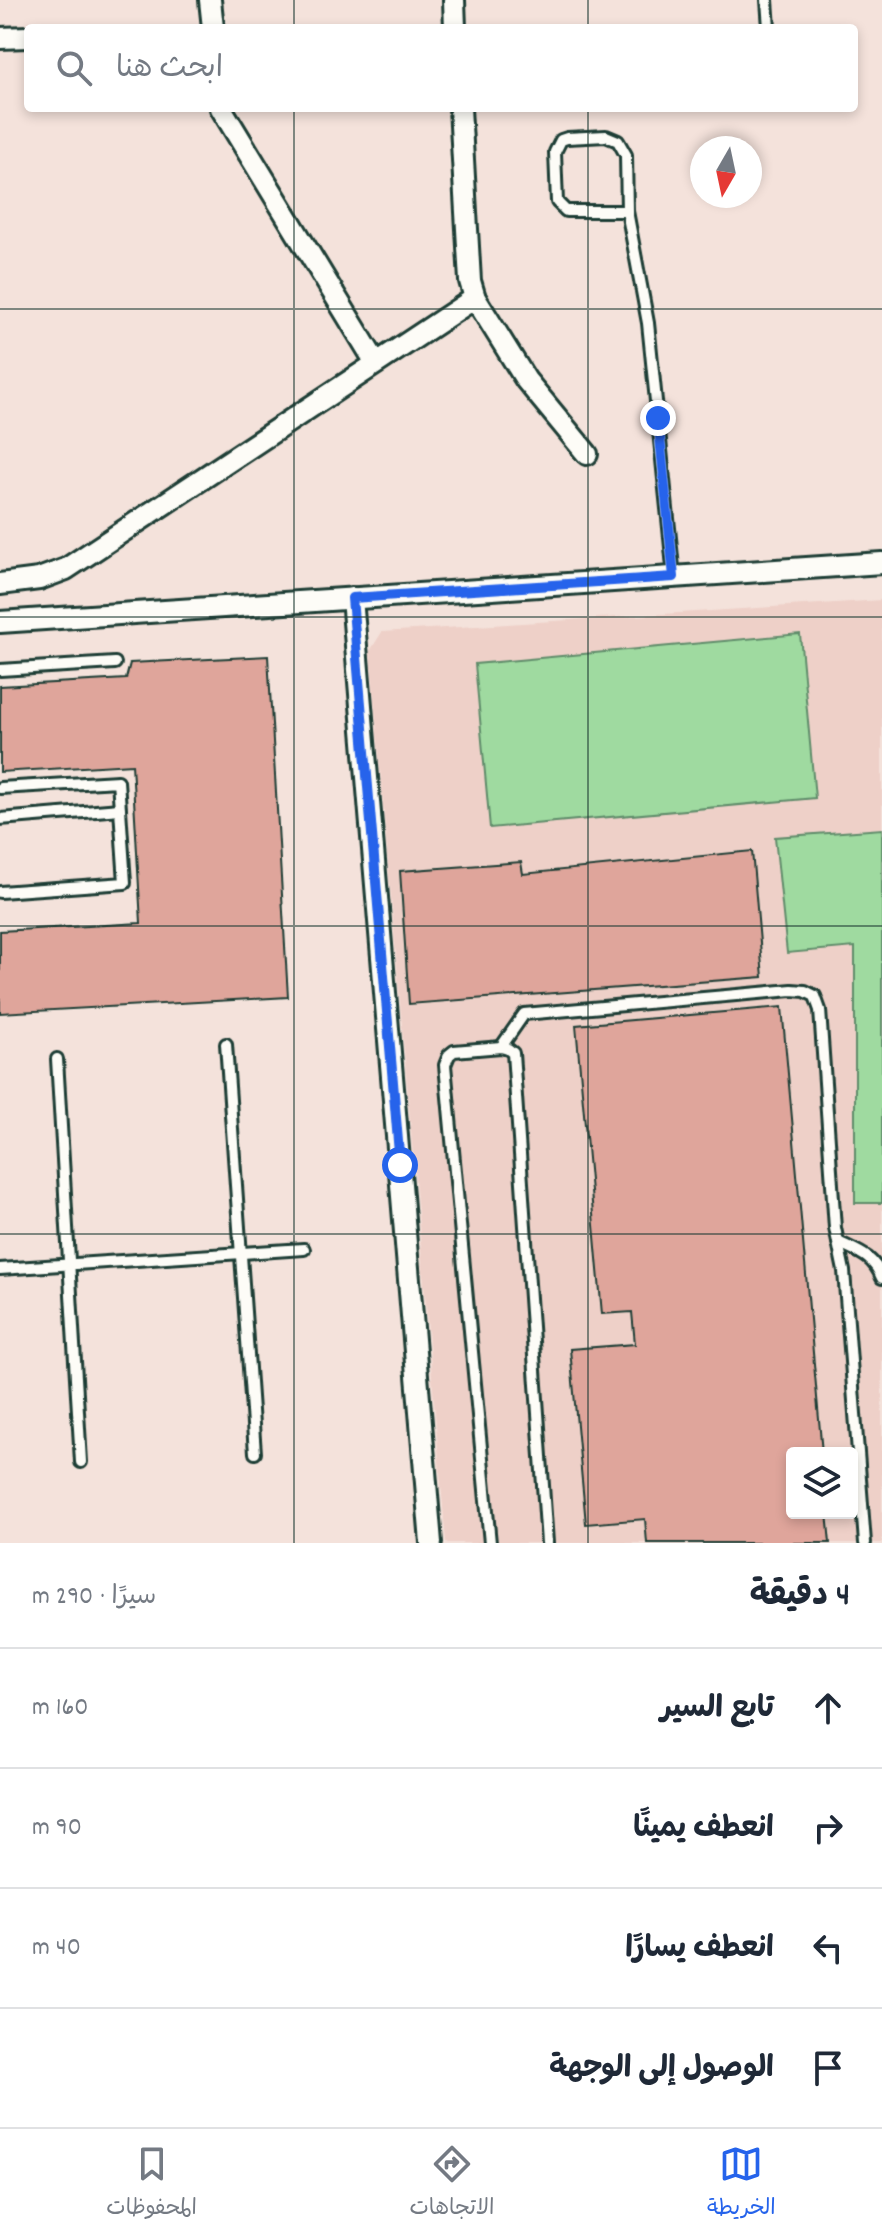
<!DOCTYPE html>
<html lang="ar">
<head>
<meta charset="utf-8">
<style>
	:root { --surface:#fff; --page:#f2f2f3; --text:#1f2937; --muted:#747a83; --line:#e0e1e3; --accent:#2563eb }
	body { margin:0; font-family:Dekko,"Playpen Sans Arabic",sans-serif; background:var(--page); color:var(--text); direction:rtl }
	.controls { position:absolute; right:24px; bottom:24px; display:grid; overflow:hidden; border-radius:8px; box-shadow:0 4px 12px #0003 }
	.controls button { width:72px; height:72px; display:grid; place-items:center; padding:0; border:0; border-bottom:2px solid var(--line); background:var(--surface); color:var(--text); font:40px sans-serif }
	.compass { position:absolute; left:690px; top:136px; width:72px; height:72px; border-radius:50%; background:var(--surface); box-shadow:0 4px 12px #0003; rotate:189deg }
	.stop { position:absolute; width:24px; height:24px; margin:-18px; border:6px solid #2563eb; border-radius:50%; background:#fff }
	.stop.end { background:#2563eb; border-color:#fff; box-shadow:0 2px 8px #0008 }
	.list { margin:0; padding:0; list-style:none }
	h2 { display:flex; justify-content:space-between; align-items:center; height:104px; margin:0; padding:0 32px; font-size:34px }
	h2 small { font-size:26px; font-weight:400; color:var(--muted) }
	.list li { display:grid; grid-template-columns:52px 1fr auto; gap:24px; align-items:center; box-sizing:border-box; height:120px; padding:0 32px; border-top:2px solid var(--line) }
	.list b { display:block; font-size:30px; white-space:nowrap }
	.list em { font-size:26px; font-style:normal; color:var(--muted) }
	.icon { flex:none; width:44px; height:44px; fill:none; stroke:currentColor; stroke-width:2; stroke-linecap:round; stroke-linejoin:round }
	.map { position:relative; flex:none; width:882px; height:1543px; overflow:hidden; direction:ltr }
	.search { position:absolute; background:var(--surface); box-shadow:0 4px 12px #0003; left:24px; right:24px; top:24px; height:88px; display:flex; align-items:center; gap:20px; box-sizing:border-box; padding:0 28px; border-radius:8px; color:var(--muted); font-size:30px }
	.sheet { height:584px; background:var(--surface) }
	nav { display:flex; justify-content:space-around; align-items:center; box-sizing:border-box; height:112px; border-top:2px solid var(--line); background:var(--surface); font-size:22px; color:var(--muted) }
	nav a { display:grid; justify-items:center; gap:4px }
	nav .on { color:var(--accent) }
	.map>svg:first-child { display:block }
	.built { fill:#eed0c8; fill-rule:evenodd }
	.green { fill:#9fdaa0; stroke:#5f8c6a; stroke-width:2 }
	.building { fill:#dfa59b; stroke:#1f3d34; stroke-width:2 }
	.lines { fill:none; stroke-linecap:round; stroke-linejoin:round }
	.service-casing { stroke:#1f3d34; stroke-width:16 }
	.minor-casing { stroke:#1f3d34; stroke-width:26 }
	.service { stroke:#fdfcf7; stroke-width:10 }
	.minor { stroke:#fdfcf7; stroke-width:20 }
	.route { stroke:#2563eb; stroke-width:10 }
	.grid { fill:none; stroke:#1f3d34; stroke-width:2; stroke-opacity:0.55 }
</style>
</head>
<body>
<div class="map">
<svg width="882" height="1543" viewBox="0 0 882 1543">
	<rect width="100%" height="100%" fill="#f4e2db"/>
	<filter id="ink" filterUnits="userSpaceOnUse"><feTurbulence type="fractalNoise" baseFrequency=".0125" numOctaves="2"/><feDisplacementMap in="SourceGraphic" scale="16" xChannelSelector="R" yChannelSelector="G"/><feConvolveMatrix kernelMatrix="1 2 1 2 8 2 1 2 1" color-interpolation-filters="sRGB"/></filter>
	<g filter="url(#ink)">
		<path class="built" d="M 882,600 L 882,1543 L 446,1543 L 370,651 L 382,632 ZM 792,1453 L 852,1453 L 852,1513 L 792,1513 Z"/>
		<g class="green">
			<path d="M 800,634 L 815,798 L 490,828 L 475,664 Z"/>
			<path d="M 882,829 L 882,1203 L 855,1203 L 855,947 L 787,953 L 775,837 Z"/>
		</g>
		<g class="building">
			<path d="M 268,656 L 288,997 L 0,1013 L 0,931 L 141,923 L 132,764 L 0,772 L 0,686 L 126,679 L 130,663 Z"/>
			<path d="M 752,851 L 763,977 L 409,1004 L 400,871 L 521,862 L 523,874 Z"/>
			<path d="M 782,1007 L 822,1453 L 792,1453 L 792,1513 L 827,1513 L 830,1543 L 647,1543 L 645,1519 L 586,1524 L 570,1349 L 635,1344 L 632,1312 L 602,1314 L 576,1025 Z"/>
		</g>
		<g class="lines">
			<g class="service-casing">
				<g id="service">
					<path d="M 767,0 L 769,28"/>
					<path d="M 627,211 L 566,211 L 557,202 L 555,152 L 561,140 L 567,138 L 606,136 L 618,141 L 626,155 L 627,211 L 648,323 L 674,577"/>
					<path d="M 0,670 L 115,663"/>
					<path d="M 0,788 L 118,781 L 120,809"/>
					<path d="M 0,819 L 120,809 L 125,883 L 0,892"/>
					<path d="M 226,1044 L 255,1453"/>
					<path d="M 501,1047 L 524,1014 L 792,990 L 805,991 L 815,996 L 820,1010 L 835,1228 L 844,1271 L 865,1543"/>
					<path d="M 57,1059 L 81,1462"/>
					<path d="M 838,1242 C 858,1252 873,1255 882,1278"/>
					<path d="M 0,1269 L 304,1249"/>
					<path d="M 490,1543 L 445,1065 L 449,1055 L 454,1051 L 501,1047 L 508,1049 L 513,1053 L 547,1543"/>
				</g>
			</g>
			<g class="minor-casing">
				<g id="minor">
					<path d="M 210,0 L 213,28"/>
					<path d="M 454,0 L 455,28"/>
					<path d="M 0,38 L 28,37"/>
					<path d="M 221,108 L 376,363"/>
					<path d="M 460,108 L 470,281 L 475,298 L 526,380 L 587,454"/>
					<path d="M 0,584 L 39,579 L 66,569 L 475,298"/>
					<path d="M 352,598 L 431,1543"/>
					<path d="M 0,622 L 882,563"/>
				</g>
			</g>
			<use href="#service" class="service"/>
			<use href="#minor" class="minor"/>
		</g>
	</g>
	<g class="lines" filter="url(#ink)">
		<path class="route" d="M 400,1165 L 352,598 L 674,577 L 658,418"/>
	</g>
	<path class="grid" d="M 294,0 L 294,28M 588,0 L 588,28M 294,108 L 294,1543M 588,108 L 588,1543M 0,309 L 882,309M 0,617 L 882,617M 0,926 L 882,926M 0,1234 L 882,1234"/>
</svg>
<div class="controls">
<button><svg class="icon" aria-label="layers" viewBox="0 0 24 24"><path d="M12 4l9 5-9 5-9-5zM3 14l9 5 9-5"/></svg></button>
</div>
<svg class="compass" viewBox="-18 -18 36 36"><path d="M0-13l5 13h-10z" fill="#e53935"/><path d="M0 13l5-13h-10z" fill="#747a83"/></svg>
<div class="stop" style="left:400px;top:1165px"></div>
<div class="stop end" style="left:658px;top:418px"></div>
<div class="search"><svg class="icon" aria-label="search" viewBox="0 0 24 24"><circle cx="10" cy="10" r="6"/><path d="M15 15l6 6"/></svg>ابحث هنا</div>
</div>
<section class="sheet">
<h2>4 دقيقة<small>سيرًا · 290 m</small></h2>
<ul class="list">
<li><svg class="icon" aria-label="ahead" viewBox="0 0 24 24"><path d="M12 20V5M6 11l6-6 6 6"/></svg><div><b>تابع السير</b></div><em>160 m</em></li>
<li><svg class="icon" aria-label="right" viewBox="0 0 24 24"><path d="M7 20v-9h11M14 6l5 5-5 5"/></svg><div><b>انعطف يمينًا</b></div><em>90 m</em></li>
<li><svg class="icon" aria-label="left" viewBox="0 0 24 24"><path d="M17 20v-9H6M10 6l-5 5 5 5"/></svg><div><b>انعطف يسارًا</b></div><em>40 m</em></li>
<li><svg class="icon" aria-label="arrive" viewBox="0 0 24 24"><path d="M6 21V4h12l-3 4 3 4H6"/></svg><div><b>الوصول إلى الوجهة</b></div></li>
</ul>
</section>
<nav>
<a class="on"><svg class="icon" aria-label="map" viewBox="0 0 24 24"><path d="M3 6l6-2 6 2 6-2v14l-6 2-6-2-6 2zM9 4v14M15 6v14"/></svg>الخريطة</a>
<a><svg class="icon" aria-label="directions" viewBox="0 0 24 24"><path d="M12 3l9 9-9 9-9-9zM9 14v-3h6M13 9l2 2-2 2"/></svg>الاتجاهات</a>
<a><svg class="icon" aria-label="saved" viewBox="0 0 24 24"><path d="M7 4h10v16l-5-4-5 4z"/></svg>المحفوظات</a>
</nav>
</body>
</html>
